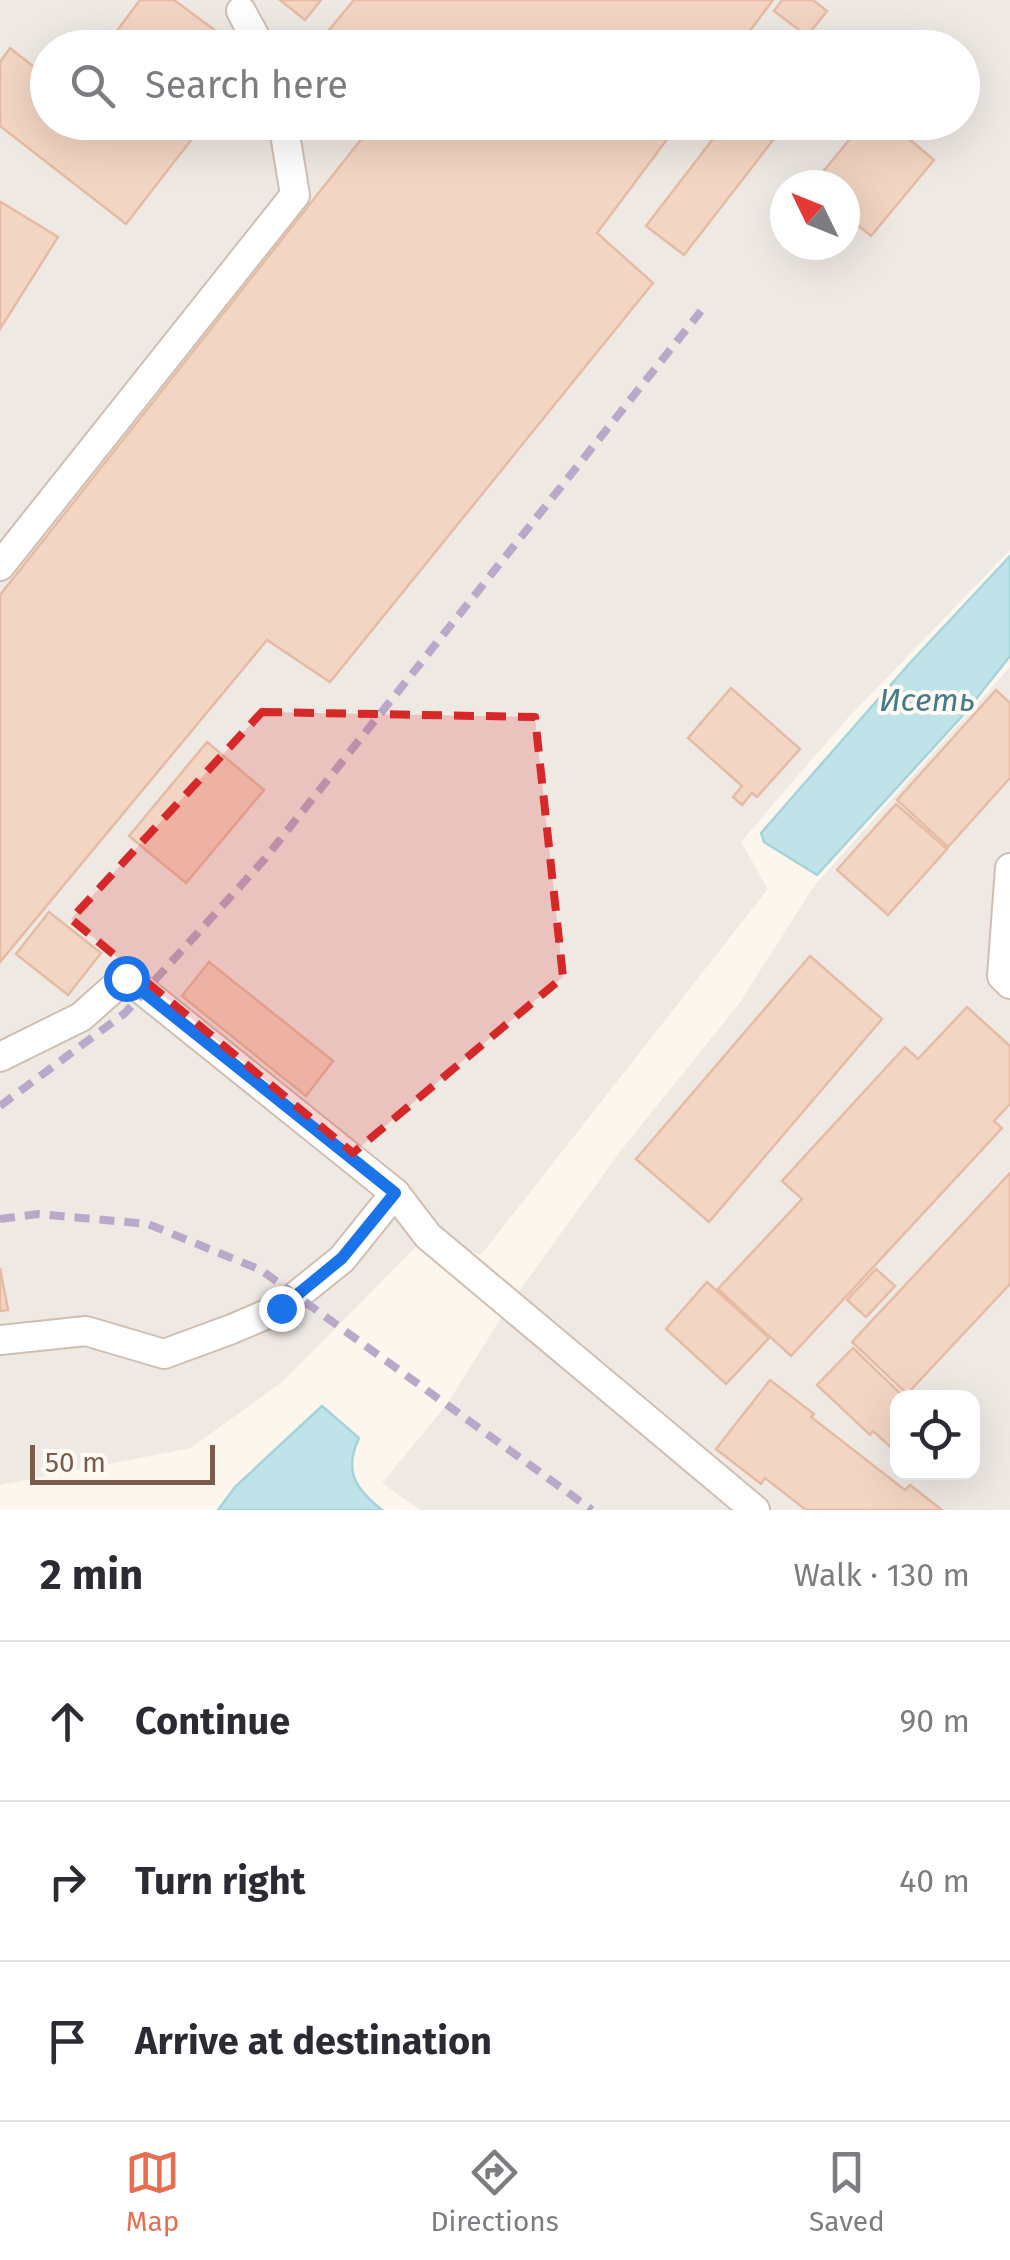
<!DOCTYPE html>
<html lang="en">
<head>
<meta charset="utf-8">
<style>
	:root { --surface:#fff; --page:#f2f2f3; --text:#2b2b33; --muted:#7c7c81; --line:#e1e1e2; --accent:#e76f51 }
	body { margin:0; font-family:"Fira Sans",sans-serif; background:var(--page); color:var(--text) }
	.controls { position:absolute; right:30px; bottom:30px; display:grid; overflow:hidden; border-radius:20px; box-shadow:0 10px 40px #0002 }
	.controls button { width:90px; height:90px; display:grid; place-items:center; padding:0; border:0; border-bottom:2px solid var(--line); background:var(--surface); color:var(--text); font:50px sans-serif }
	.compass { position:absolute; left:770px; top:170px; width:90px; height:90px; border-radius:50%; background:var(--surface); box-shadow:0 10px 40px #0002; rotate:313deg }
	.scale { position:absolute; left:30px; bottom:25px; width:185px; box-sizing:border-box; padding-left:10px; border:5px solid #7a5c4d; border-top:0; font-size:28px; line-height:35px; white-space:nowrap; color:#7a5c4d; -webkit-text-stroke:8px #fffaf3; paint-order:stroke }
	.stop { position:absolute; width:30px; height:30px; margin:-22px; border:8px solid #1a73e8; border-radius:50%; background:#fff }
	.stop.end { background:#1a73e8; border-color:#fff; box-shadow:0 2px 10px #0008 }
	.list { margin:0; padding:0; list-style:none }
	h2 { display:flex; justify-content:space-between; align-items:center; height:130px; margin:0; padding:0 40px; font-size:42px }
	h2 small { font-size:32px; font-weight:400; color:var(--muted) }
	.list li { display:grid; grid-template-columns:65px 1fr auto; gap:30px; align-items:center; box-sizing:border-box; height:160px; padding:0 40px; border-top:2px solid var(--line) }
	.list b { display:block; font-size:38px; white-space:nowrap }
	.list em { font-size:32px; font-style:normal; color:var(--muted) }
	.icon { flex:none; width:55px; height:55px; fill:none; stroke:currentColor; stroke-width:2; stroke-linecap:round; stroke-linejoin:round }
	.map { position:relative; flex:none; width:1010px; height:1510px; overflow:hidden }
	.search { position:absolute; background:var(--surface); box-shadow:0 10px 40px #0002; left:30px; right:30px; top:30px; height:110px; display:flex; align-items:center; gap:25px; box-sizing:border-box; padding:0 35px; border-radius:55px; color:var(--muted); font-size:38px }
	.sheet { height:610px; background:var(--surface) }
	nav { display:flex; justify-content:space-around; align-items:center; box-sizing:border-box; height:140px; border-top:2px solid var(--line); background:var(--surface); font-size:28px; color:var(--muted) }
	nav a { display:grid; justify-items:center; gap:5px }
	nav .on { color:var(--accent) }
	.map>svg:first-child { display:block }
	.industrial { fill:#efe9e4; fill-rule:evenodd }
	.water { fill:#bfe3e8; stroke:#a5d3da; stroke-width:2.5 }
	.building { fill:#f3d5c3; stroke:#e6bba3; stroke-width:2.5 }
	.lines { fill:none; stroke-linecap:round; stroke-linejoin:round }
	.minor-casing { stroke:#d1beb0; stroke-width:32 }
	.minor { stroke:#fff; stroke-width:28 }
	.rail { stroke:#b9a8c9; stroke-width:8; stroke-dasharray:15 10; stroke-linecap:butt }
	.route { stroke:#1a73e8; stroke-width:12 }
	.marked { fill:#d62828; fill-opacity:0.2; stroke:#d62828; stroke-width:8; stroke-dasharray:20 12; stroke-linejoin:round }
	.labels { text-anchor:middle; stroke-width:8; stroke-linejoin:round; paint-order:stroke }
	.water-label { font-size:32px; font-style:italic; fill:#437c86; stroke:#fffaf3 }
</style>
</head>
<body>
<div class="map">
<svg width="1010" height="1510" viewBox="0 0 1010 1510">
	<rect width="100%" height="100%" fill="#fdf6ec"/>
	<g class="industrial">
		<path d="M 0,0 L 1010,0 L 1010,550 L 845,721 L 741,842 L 768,889 L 481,1255 L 427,1236 L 282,1382 L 191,1448 L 0,1485 ZM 48,48 L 962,48 L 962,122 L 48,122 ZM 785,185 L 845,185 L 845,245 L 785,245 Z"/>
		<path d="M 1010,667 L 1010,1510 L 420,1510 L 382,1483 L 448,1403 L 509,1305 L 622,1149 L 738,1005 L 814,886 ZM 898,1398 L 972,1398 L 972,1472 L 898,1472 Z"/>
	</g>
	<g class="water">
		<path d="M 1010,556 L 1010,656 L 965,713 L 817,875 L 764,842 L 761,833 L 909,664 Z"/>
		<path d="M 322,1406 L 359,1438 C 344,1470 354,1488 382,1510 L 218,1510 L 235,1487 Z"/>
	</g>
	<g class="building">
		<path d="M 140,0 L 174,0 L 228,40 L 222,48 L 104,48 Z"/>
		<path d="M 280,0 L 321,0 L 305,20 Z"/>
		<path d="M 354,0 L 773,0 L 737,48 L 314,48 Z"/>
		<path d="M 782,0 L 813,0 L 827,11 L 807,36 L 774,11 Z"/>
		<path d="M 10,48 L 48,78 L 48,122 L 106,122 L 123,135 L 132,122 L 142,122 L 157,134 L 166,122 L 205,122 L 126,224 L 0,126 L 0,62 Z"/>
		<path d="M 106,122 L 132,122 L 123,135 Z"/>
		<path d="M 142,122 L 166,122 L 157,134 Z"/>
		<path d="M 356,122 L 680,122 L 597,233 L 653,283 L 330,682 L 267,640 L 0,962 L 0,595 L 367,132 Z"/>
		<path d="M 726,122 L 787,122 L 684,255 L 646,226 Z"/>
		<path d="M 864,122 L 911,122 L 902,133 L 934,160 L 871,236 L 845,215 L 845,185 L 812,185 Z"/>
		<path d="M 1,202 L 58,237 L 0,329 L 0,204 Z"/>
		<path d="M 731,688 L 800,749 L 757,797 L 752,793 L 742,805 L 733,797 L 742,786 L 688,738 Z"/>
		<path d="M 996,690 L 1010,703 L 1010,778 L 948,847 L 897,800 Z"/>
		<path d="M 207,742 L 264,790 L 186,883 L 129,836 Z"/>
		<path d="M 896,804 L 947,849 L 888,915 L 837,870 Z"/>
		<path d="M 49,912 L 101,953 L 68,995 L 16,954 Z"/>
		<path d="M 810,956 L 882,1019 L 709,1222 L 636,1159 Z"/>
		<path d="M 209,962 L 333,1061 L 306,1096 L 182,996 Z"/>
		<path d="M 967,1007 L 1010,1046 L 1010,1104 L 994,1121 L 1002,1128 L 791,1356 L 718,1289 L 802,1199 L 782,1181 L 905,1047 L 918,1059 Z"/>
		<path d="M 1010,1173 L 1010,1284 L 907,1394 L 852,1342 Z"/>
		<path d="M 0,1268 L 8,1310 L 0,1311 Z"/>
		<path d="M 876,1269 L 895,1286 L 866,1317 L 847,1300 Z"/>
		<path d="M 707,1282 L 769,1338 L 726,1384 L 666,1329 Z"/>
		<path d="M 853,1348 L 905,1398 L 898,1398 L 898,1454 L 873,1431 L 870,1435 L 817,1385 Z"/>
		<path d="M 770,1380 L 814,1414 L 811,1417 L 905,1490 L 910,1485 L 942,1510 L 806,1510 L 765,1478 L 761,1484 L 716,1449 Z"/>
	</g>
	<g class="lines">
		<g class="minor-casing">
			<g id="minor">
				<path d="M 241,11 L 261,48"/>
				<path d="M 0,566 L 295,195 L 283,122"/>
				<path d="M 1010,868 L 1002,976 L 1010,984"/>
				<path d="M 0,1057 L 81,1017 L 126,977 L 395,1193 L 428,1236 L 755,1510"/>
				<path d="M 0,1340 L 86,1331 L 164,1354 L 232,1329 L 281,1308 L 342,1259 L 395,1193"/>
			</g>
		</g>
		<use href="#minor" class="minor"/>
		<g class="rail">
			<path d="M 0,1106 L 125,1013 L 263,861 L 701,311"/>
			<path d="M 0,1219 L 38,1214 L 148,1224 L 261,1270 L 592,1510"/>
		</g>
	</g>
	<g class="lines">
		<path class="route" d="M 126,978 L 395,1193 L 342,1258 L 281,1308"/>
	</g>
	<path class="marked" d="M 262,712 L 535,717 L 563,977 L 353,1153 L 71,919 Z"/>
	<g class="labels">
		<g class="water-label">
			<text x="927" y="711">Исеть</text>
		</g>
	</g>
</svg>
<div class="controls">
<button><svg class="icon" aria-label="locate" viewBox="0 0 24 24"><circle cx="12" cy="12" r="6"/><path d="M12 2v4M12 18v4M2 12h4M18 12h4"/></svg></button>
</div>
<svg class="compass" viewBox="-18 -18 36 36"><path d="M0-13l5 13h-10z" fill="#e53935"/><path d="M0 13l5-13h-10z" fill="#7c7c81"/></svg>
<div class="scale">50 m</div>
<div class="stop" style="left:126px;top:978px"></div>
<div class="stop end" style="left:281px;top:1308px"></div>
<div class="search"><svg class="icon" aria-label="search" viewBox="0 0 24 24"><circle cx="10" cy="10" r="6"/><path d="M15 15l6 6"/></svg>Search here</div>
</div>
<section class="sheet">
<h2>2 min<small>Walk · 130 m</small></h2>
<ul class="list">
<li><svg class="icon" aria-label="ahead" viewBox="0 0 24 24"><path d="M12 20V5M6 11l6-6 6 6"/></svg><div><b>Continue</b></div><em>90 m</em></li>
<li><svg class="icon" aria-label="right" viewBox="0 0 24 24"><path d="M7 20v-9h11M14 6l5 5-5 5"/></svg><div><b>Turn right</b></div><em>40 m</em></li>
<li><svg class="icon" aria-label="arrive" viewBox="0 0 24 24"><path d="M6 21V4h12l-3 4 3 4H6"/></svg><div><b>Arrive at destination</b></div></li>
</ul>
</section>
<nav>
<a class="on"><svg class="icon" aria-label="map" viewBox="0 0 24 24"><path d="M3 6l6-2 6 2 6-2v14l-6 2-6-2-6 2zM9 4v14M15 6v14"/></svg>Map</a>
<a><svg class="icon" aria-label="directions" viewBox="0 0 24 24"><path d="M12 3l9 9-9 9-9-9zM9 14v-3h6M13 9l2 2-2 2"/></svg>Directions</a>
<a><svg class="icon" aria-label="saved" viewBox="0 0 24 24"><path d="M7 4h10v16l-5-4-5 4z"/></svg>Saved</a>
</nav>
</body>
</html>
